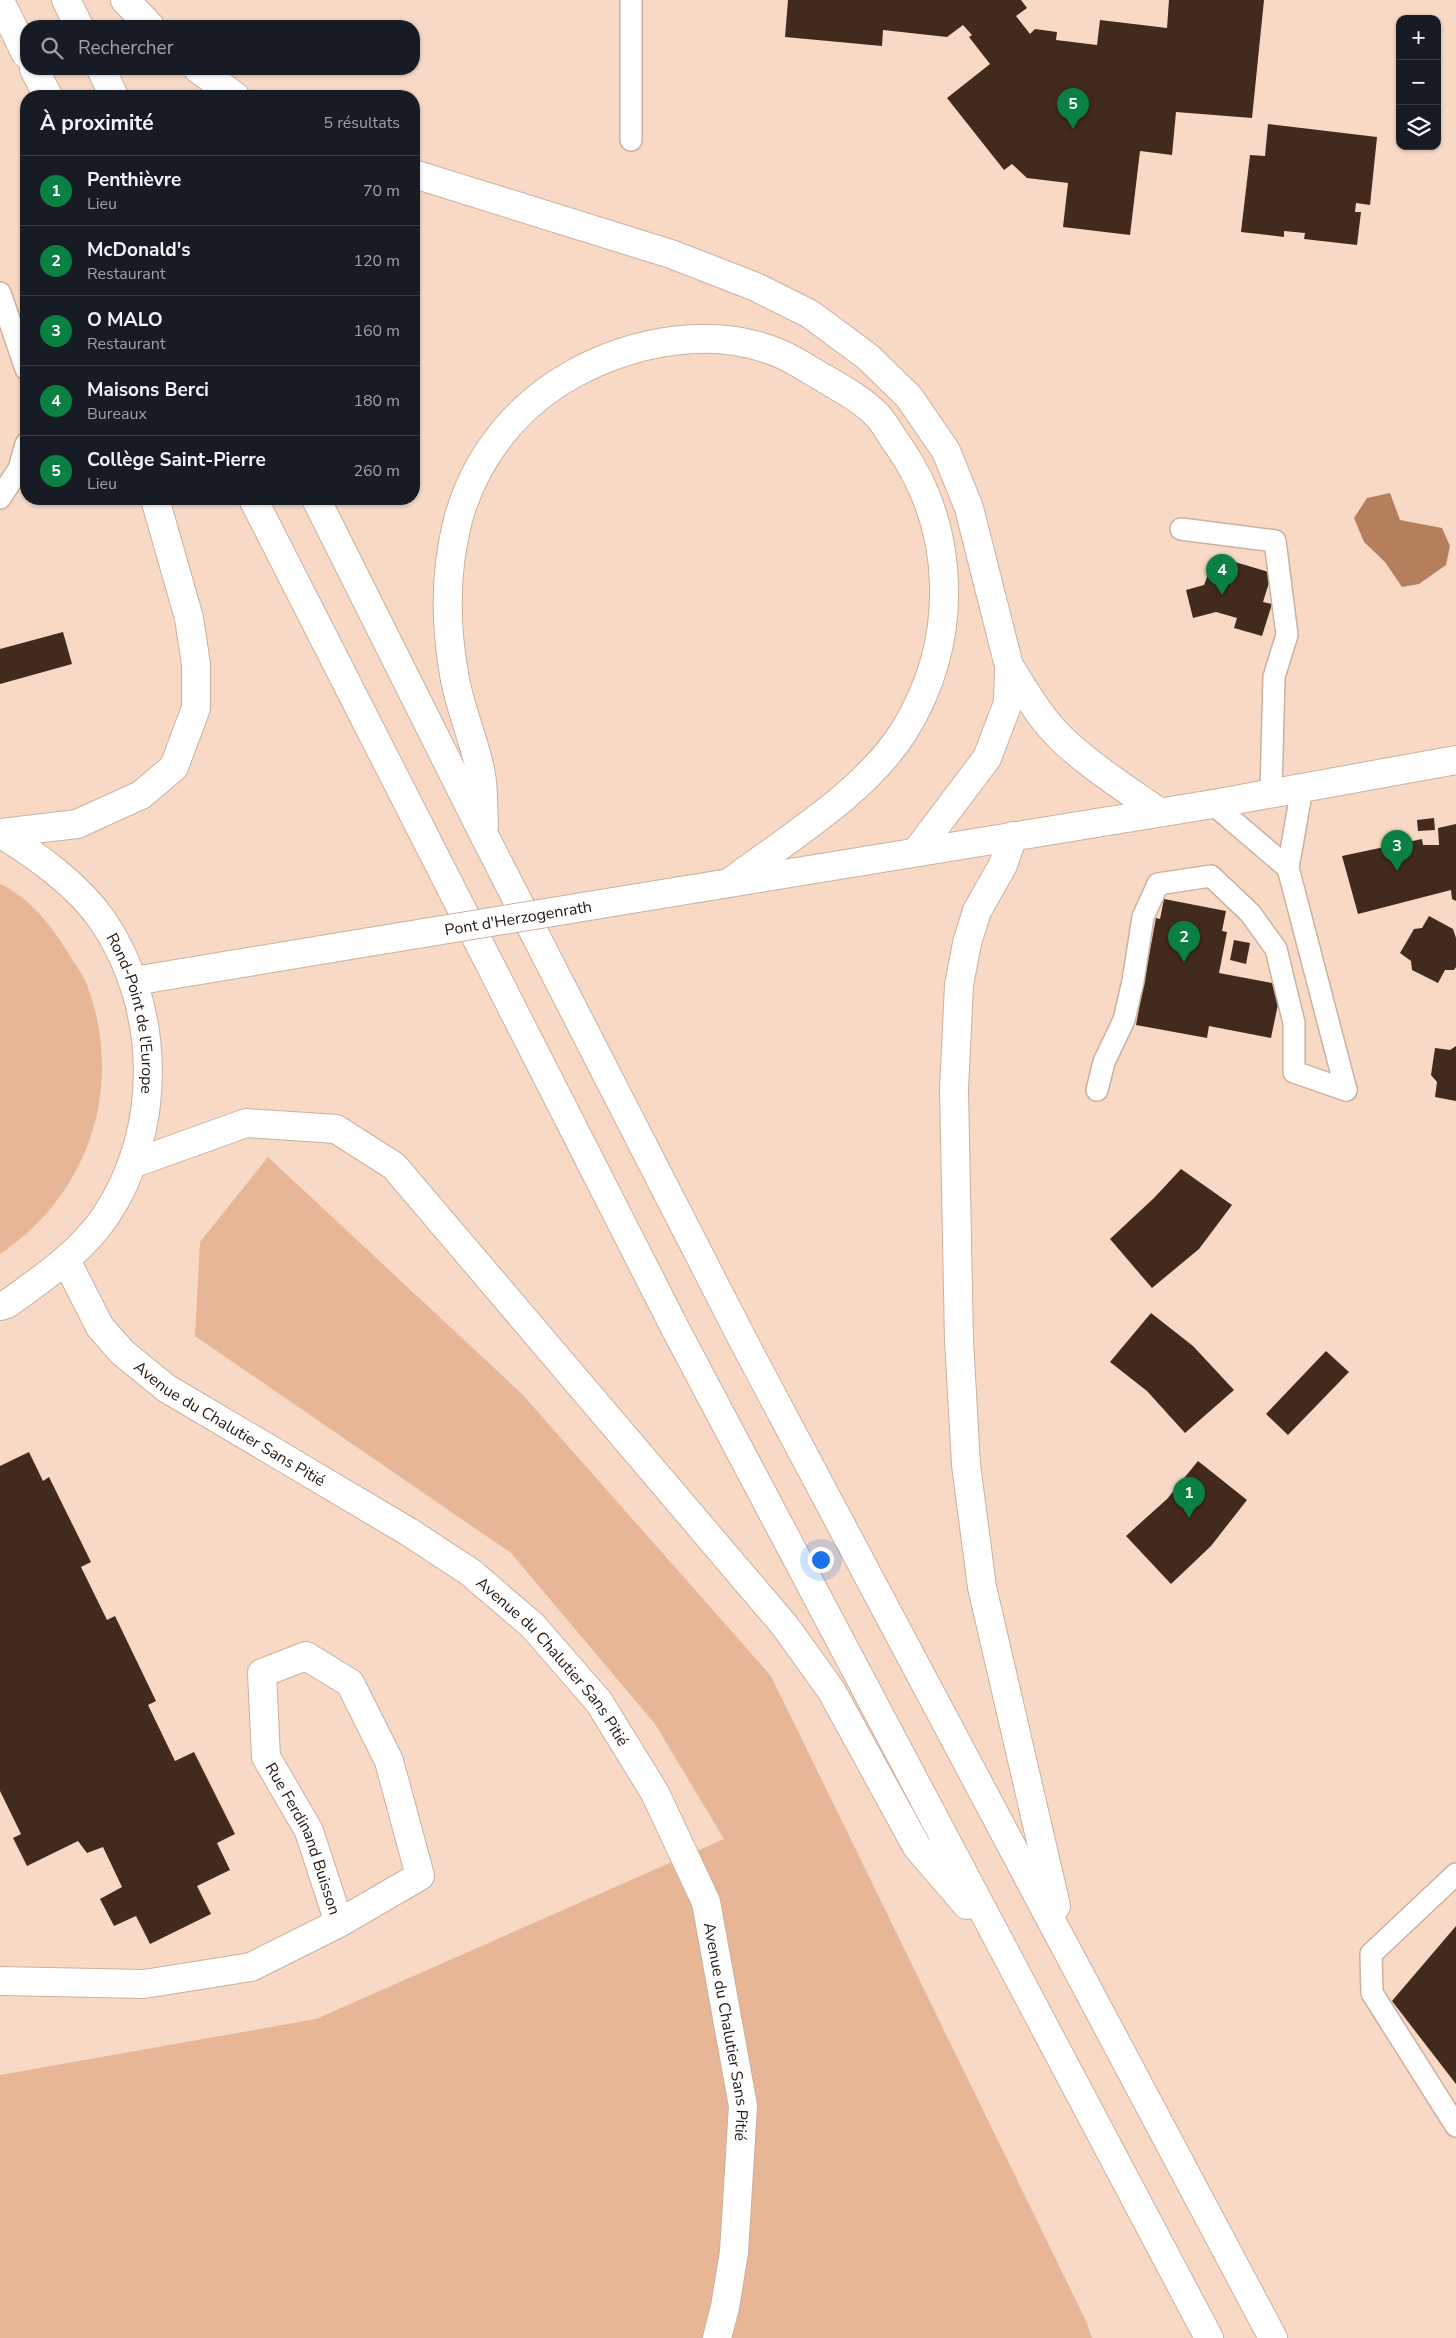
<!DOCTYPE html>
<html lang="fr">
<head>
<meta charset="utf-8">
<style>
	:root { --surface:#171b24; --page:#20242c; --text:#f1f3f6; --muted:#9ea1a6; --line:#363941; --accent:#0b8043 }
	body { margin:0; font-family:"Nunito Sans",sans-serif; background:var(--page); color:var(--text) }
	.controls { position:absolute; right:15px; top:15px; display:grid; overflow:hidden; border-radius:10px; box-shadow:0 1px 4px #0004 }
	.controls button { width:45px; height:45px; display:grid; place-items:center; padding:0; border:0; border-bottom:1px solid var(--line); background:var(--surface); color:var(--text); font:25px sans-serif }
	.you { position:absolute; left:820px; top:1559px; width:18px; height:18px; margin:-12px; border:4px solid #fff; border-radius:50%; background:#1a73e8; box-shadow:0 0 0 8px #1a73e833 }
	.badge { display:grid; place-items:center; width:32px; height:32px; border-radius:50%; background:var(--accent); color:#fff; font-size:16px; font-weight:700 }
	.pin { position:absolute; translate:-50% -41px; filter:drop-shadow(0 1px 2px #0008) }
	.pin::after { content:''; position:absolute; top:26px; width:18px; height:15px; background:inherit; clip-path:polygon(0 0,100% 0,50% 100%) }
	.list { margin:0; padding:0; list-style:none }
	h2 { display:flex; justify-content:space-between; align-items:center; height:65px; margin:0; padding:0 20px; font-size:21px }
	h2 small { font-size:16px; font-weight:400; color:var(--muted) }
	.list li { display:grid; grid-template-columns:32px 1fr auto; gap:15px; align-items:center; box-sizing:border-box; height:70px; padding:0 20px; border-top:1px solid var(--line) }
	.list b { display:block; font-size:19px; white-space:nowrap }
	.list p { margin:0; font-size:16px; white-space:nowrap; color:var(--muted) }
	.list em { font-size:16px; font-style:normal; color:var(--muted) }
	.icon { flex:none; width:28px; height:28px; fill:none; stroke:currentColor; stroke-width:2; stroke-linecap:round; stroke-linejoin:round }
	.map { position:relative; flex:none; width:1456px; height:2338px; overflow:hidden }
	.search { position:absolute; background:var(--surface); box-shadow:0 1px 4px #0004; left:20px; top:20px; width:400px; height:55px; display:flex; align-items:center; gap:12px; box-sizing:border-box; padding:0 18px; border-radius:20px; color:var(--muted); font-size:19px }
	.panel { position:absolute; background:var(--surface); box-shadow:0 1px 4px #0004; left:20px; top:90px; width:400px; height:415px; border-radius:20px }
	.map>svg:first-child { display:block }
	.green { fill:#e7b697 }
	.water { fill:#b57f5d }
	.building { fill:#422b1d }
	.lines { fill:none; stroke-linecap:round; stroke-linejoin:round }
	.service-casing { stroke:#cdb09f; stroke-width:24 }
	.minor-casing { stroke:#cdb09f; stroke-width:30 }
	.tertiary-casing { stroke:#cdb09f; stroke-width:30 }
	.trunk-casing { stroke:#cdb09f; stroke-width:30 }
	.service { stroke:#fff; stroke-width:21 }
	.minor { stroke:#fff; stroke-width:28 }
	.tertiary { stroke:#fff; stroke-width:28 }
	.trunk { stroke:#fff; stroke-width:28 }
	.tertiary-bridge-casing { stroke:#cdb09f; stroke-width:30; stroke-linecap:butt }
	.tertiary-bridge { stroke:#fff; stroke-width:28 }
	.labels { text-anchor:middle; stroke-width:5; stroke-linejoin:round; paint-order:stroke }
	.street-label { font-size:16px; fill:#241913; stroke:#fbe9dd }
</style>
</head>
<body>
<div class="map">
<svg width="1456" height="2338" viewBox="0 0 1456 2338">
	<rect width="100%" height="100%" fill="#f7d9c6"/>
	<g class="green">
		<path d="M 0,884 C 29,897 52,926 68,953 C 74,963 83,974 87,985 C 125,1086 89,1195 0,1254 Z"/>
		<path d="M 268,1157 L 522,1394 L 771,1676 L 1086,2321 L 1092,2338 L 0,2338 L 0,2075 L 316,2019 L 724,1839 L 655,1724 L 511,1553 L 195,1336 L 200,1242 Z"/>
	</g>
	<path class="water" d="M 1390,493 L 1400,520 L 1442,528 L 1450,546 L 1446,565 L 1419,584 L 1402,587 L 1385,562 L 1364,542 L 1354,518 L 1367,498 Z"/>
	<g class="building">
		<path d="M 788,0 L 1021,0 L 1027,8 L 1016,16 L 1030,34 L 1035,29 L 1057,32 L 1056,40 L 1097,45 L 1100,20 L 1167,28 L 1169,0 L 1264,0 L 1252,118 L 1176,112 L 1172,155 L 1140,151 L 1130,235 L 1063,227 L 1068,183 L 1027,178 L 1012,164 L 1004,170 L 947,98 L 990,64 L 969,37 L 972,35 L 963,25 L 947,37 L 883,30 L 882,46 L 785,37 Z"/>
		<path d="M 1268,124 L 1377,137 L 1370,205 L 1356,203 L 1355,212 L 1361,212 L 1357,245 L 1304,239 L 1305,233 L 1284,231 L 1284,237 L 1241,232 L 1250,155 L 1265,156 Z"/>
		<path d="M 1215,556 L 1272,573 L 1263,602 L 1272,604 L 1262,636 L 1234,628 L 1237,618 L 1216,612 L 1193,618 L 1186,590 L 1204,585 Z"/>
		<path d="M 63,632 L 72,664 L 0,684 L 0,649 Z"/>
		<path d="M 1434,818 L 1435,830 L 1418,831 L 1417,820 Z"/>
		<path d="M 1456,824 L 1456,901 L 1452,899 L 1451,890 L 1358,914 L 1342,856 L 1422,839 L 1423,845 L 1439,845 L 1438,828 Z"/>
		<path d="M 1164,899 L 1226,911 L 1222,931 L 1227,932 L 1219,973 L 1282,985 L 1271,1038 L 1209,1026 L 1207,1038 L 1136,1025 L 1156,918 L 1160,919 Z"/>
		<path d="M 1429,916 L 1453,929 L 1456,938 L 1456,967 L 1454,970 L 1445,970 L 1438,983 L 1412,970 L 1411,961 L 1400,953 L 1414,929 L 1422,928 Z"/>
		<path d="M 1234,940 L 1250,943 L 1246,964 L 1230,960 Z"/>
		<path d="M 1456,1046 L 1456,1101 L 1435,1097 L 1437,1082 L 1431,1075 L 1435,1048 L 1450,1050 Z"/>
		<path d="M 1181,1169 L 1232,1205 L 1199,1249 L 1152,1288 L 1110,1239 L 1154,1198 Z"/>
		<path d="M 1151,1313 L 1193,1346 L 1234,1390 L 1185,1433 L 1147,1391 L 1110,1362 Z"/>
		<path d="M 1326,1351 L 1349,1372 L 1288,1435 L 1266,1414 Z"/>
		<path d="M 29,1452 L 43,1481 L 49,1477 L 91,1562 L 81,1567 L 107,1620 L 115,1616 L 156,1701 L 148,1705 L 175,1761 L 194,1752 L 235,1834 L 217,1843 L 230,1870 L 197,1886 L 211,1914 L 150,1944 L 136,1916 L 114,1926 L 100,1899 L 122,1887 L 103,1847 L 87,1853 L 78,1841 L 27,1866 L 13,1838 L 21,1834 L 0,1791 L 0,1466 Z"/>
		<path d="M 1198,1461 L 1247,1500 L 1211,1546 L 1171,1584 L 1126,1536 L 1167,1499 Z"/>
		<path d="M 1456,1926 L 1456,2084 L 1392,2001 Z"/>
	</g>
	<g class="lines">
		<g class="service-casing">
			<g id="service">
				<path d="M 631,0 L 631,140"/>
				<path d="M 0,293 L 26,369"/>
				<path d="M 0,498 L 19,469 L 26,444"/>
				<path d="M 1181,529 L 1275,541 L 1287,635 L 1274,677 L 1271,793"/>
				<path d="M 1302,788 L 1288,868 L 1346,1090"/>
				<path d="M 1213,804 L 1288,868"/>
				<path d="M 1097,1090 L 1104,1062 L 1124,1020 L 1133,981 L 1143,917 L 1158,884 L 1211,876 L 1250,913 L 1276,949 L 1294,1023 L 1294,1072 L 1346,1090"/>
				<path d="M 1456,1874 L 1371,1954 L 1372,1993 L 1456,2126"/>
			</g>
		</g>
		<g class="minor-casing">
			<g id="minor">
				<path id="s1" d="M 0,1981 L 144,1984 L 251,1967 L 339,1923 L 420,1876 L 389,1761 L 350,1683 L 306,1656 L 262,1673 L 266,1757 L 309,1831 L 339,1923"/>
			</g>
		</g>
		<g class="tertiary-casing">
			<g id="tertiary">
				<path id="s2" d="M 0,833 C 37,856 77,884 103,921 C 161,1008 164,1129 105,1217 C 79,1254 43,1278 7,1304 L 0,1306"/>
				<path d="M 668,893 L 1213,804 L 1456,760"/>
				<path d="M 134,981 L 369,942"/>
				<path id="s3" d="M 67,1262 L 100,1327 L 122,1352 L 166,1388 L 409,1532 L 470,1572 L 533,1626 L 599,1702 L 655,1793 L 706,1902 L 743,2106 L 734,2252 L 725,2307 L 717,2338"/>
			</g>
		</g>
		<g class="trunk-casing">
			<g id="trunk">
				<path d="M 66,0 L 79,26"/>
				<path d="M 125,0 L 150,26"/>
				<path d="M 0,1 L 26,54"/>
				<path d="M 34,69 L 48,96"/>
				<path d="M 101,69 L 114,96"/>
				<path d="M 198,69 L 235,96"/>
				<path d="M 414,174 L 671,254 L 756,287 L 810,314 L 868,357 L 909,397 L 946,451 L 969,508 L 1009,666 L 1008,703 L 987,758 L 916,852"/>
				<path d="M 253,499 L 676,1330 L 1209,2338"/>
				<path d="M 316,499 L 485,837 L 746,1346 L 1273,2338"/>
				<path d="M 1009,666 C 1024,689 1037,713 1055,732 C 1082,761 1126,789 1159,812"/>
				<path d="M 484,825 C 483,807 484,787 480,769 C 473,737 459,706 454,674 C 445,622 445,570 458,520 C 475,457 517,405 573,374 C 635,340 716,325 783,355 C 796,361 808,369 820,376 C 839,387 863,400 878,416 C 886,425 891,436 898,445 C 958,531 959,642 904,731 C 865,793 787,839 729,883"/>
				<path d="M 0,833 L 77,824 L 141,795 L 174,767 L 196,708 L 196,664 L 189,618 L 155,499"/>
				<path d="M 1013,836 L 1003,865 L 977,911 L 967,943 L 959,985 L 954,1089 L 959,1340 L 966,1465 L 982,1587 L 1056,1906"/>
				<path d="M 132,1164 L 246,1123 L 336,1129 L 394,1166 L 785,1626 L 831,1690 L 917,1847 L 967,1905"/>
			</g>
		</g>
		<use href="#service" class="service"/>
		<use href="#minor" class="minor"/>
		<use href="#tertiary" class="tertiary"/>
		<use href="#trunk" class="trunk"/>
		<g class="tertiary-bridge-casing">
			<g id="tertiary-bridge">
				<path id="s4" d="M 369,942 L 668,893"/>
			</g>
		</g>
		<use href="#tertiary-bridge" class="tertiary-bridge"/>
	</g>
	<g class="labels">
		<g class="street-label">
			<text dy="6" stroke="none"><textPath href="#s4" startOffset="151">Pont d'Herzogenrath</textPath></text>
			<text dy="6" stroke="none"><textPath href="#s2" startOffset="235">Rond-Point de l'Europe</textPath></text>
			<text dy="6" stroke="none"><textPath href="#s3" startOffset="236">Avenue du Chalutier Sans Pitié</textPath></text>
			<text dy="6" stroke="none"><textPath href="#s3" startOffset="641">Avenue du Chalutier Sans Pitié</textPath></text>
			<text dy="6" stroke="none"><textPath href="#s1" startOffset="924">Rue Ferdinand Buisson</textPath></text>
			<text dy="6" stroke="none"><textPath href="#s3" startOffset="1061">Avenue du Chalutier Sans Pitié</textPath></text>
		</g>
	</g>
</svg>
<div class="controls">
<button>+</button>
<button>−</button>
<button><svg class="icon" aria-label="layers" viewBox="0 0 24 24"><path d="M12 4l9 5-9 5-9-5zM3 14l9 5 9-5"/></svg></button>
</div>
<div class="you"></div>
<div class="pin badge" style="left:1189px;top:1518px">1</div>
<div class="pin badge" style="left:1184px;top:962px">2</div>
<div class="pin badge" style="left:1397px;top:871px">3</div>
<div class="pin badge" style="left:1222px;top:595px">4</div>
<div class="pin badge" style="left:1073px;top:129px">5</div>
<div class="search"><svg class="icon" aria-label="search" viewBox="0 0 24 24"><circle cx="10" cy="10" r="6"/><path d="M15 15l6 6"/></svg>Rechercher</div>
<section class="panel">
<h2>À proximité<small>5 résultats</small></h2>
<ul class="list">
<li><span class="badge">1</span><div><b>Penthièvre</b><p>Lieu</p></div><em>70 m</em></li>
<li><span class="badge">2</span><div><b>McDonald's</b><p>Restaurant</p></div><em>120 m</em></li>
<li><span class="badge">3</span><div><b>O MALO</b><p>Restaurant</p></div><em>160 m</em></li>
<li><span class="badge">4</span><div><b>Maisons Berci</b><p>Bureaux</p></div><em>180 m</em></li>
<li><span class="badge">5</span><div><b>Collège Saint-Pierre</b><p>Lieu</p></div><em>260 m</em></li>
</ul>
</section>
</div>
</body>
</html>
